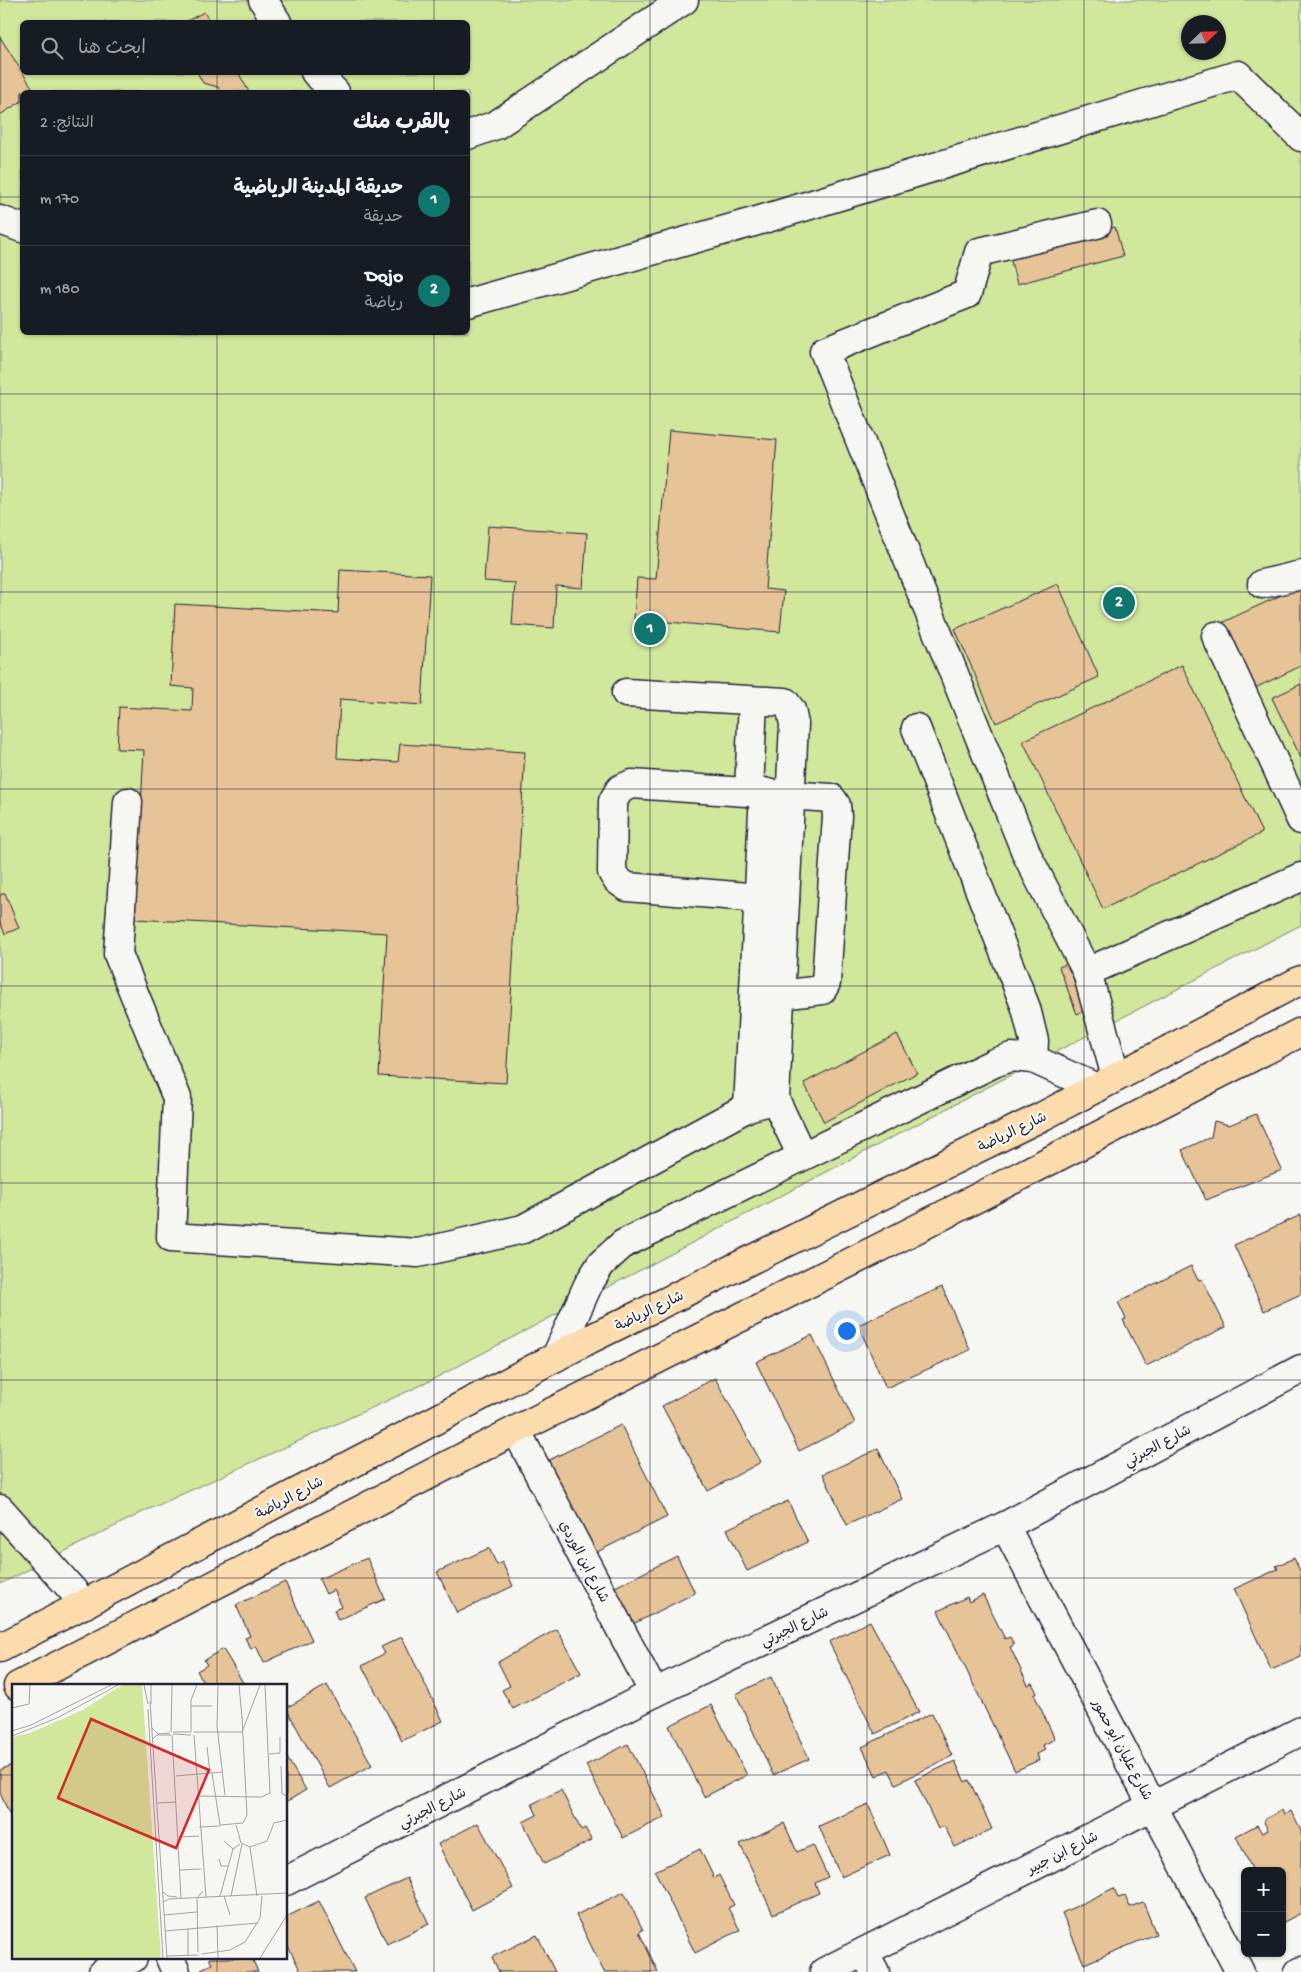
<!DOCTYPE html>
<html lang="ar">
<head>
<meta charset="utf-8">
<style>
	:root { --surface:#171b24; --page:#20242c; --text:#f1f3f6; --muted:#9ea1a6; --line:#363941; --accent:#0f766e }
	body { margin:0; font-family:"Gochi Hand","Playpen Sans Arabic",sans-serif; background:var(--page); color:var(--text); direction:rtl }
	.controls { position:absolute; right:15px; bottom:15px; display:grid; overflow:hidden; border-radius:8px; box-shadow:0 1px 4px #0004 }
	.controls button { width:45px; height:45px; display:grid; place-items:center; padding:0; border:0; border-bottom:1px solid var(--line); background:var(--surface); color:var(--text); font:25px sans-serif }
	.compass { position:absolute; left:1181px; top:15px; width:45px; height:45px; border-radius:50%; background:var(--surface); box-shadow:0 1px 4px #0004; rotate:67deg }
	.you { position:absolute; left:846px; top:1330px; width:18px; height:18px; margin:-12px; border:4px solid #fff; border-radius:50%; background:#1a73e8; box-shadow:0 0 0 8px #1a73e833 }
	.badge { display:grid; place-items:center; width:32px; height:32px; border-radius:50%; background:var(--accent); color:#fff; font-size:16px; font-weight:700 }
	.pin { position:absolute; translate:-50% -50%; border:2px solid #fff; box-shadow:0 1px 5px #0006 }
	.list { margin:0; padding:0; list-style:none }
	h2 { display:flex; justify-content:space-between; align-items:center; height:65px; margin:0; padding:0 20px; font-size:21px }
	h2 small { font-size:16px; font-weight:400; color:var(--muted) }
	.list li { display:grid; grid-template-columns:32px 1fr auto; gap:15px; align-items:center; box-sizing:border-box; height:90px; padding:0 20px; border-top:1px solid var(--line) }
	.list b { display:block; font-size:19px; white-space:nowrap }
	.list p { margin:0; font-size:16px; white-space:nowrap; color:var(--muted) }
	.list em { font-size:16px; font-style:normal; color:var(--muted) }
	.icon { flex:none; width:28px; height:28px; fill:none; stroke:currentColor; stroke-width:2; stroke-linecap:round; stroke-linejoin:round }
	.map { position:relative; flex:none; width:1301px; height:1972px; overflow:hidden; direction:ltr }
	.search { position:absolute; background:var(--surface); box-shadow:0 1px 4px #0004; left:20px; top:20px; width:450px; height:55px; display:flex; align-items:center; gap:12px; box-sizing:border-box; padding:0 18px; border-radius:8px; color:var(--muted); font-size:19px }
	.panel { position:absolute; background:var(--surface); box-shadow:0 1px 4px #0004; left:20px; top:90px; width:450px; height:245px; border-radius:8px; direction:rtl }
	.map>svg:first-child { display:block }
	.green { fill:#d1e79c; stroke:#7a846c; fill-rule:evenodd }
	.building { fill:#e7c498; stroke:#22223b }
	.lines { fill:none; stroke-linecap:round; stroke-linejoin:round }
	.minor-casing { stroke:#22223b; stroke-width:31 }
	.major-casing { stroke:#22223b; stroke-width:31 }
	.minor { stroke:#f6f6f2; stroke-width:28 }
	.major { stroke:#fcdcac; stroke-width:28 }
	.grid { fill:none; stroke:#22223b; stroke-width:1; stroke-opacity:0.55 }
	.labels { text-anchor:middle; stroke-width:4.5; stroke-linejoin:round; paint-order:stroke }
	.street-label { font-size:14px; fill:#22223b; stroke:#f6f6f2 }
	.inset-road { fill:none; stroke:#a1a1a9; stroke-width:1 }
	.view { fill:#d62828; fill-opacity:0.15; stroke:#d62828; stroke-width:2.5 }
	.inset-edge { fill:none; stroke:#22223b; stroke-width:2.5 }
</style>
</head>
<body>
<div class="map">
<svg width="1301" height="1972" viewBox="0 0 1301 1972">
	<rect width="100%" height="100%" fill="#f6f6f2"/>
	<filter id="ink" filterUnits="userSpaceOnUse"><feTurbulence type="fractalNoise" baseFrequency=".02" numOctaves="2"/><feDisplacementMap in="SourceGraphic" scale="10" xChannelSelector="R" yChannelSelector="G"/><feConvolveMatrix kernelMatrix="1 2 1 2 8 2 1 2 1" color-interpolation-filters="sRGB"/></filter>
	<g filter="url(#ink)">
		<path class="green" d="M 0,0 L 1301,0 L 1301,925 L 982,1090 L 426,1383 L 143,1512 L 0,1584 ZM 22,22 L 468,22 L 468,72 L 22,72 ZM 1188,22 L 1218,22 L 1218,52 L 1188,52 ZM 22,92 L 468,92 L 468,332 L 22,332 Z"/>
		<g class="building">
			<path d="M 204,12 L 210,22 L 185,22 Z"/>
			<path d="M 0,37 L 35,92 L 22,92 L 22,101 L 0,115 Z"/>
			<path d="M 197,72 L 238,72 L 249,92 L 221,92 L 218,87 L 203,83 Z"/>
			<path d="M 1115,227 L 1123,256 L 1017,284 L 1009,254 Z"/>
			<path d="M 669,430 L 777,440 L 765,589 L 784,591 L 780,632 L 634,619 L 637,578 L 656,579 Z"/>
			<path d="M 488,526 L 587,533 L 583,588 L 556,586 L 554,628 L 512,625 L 515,583 L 484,581 Z"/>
			<path d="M 340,570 L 430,575 L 422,705 L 340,699 L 337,758 L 398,762 L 400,744 L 525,752 L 506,1083 L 379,1076 L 387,933 L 135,919 L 144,750 L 117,749 L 119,707 L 192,711 L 193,688 L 171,686 L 175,604 L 338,613 Z"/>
			<path d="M 1058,584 L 1099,677 L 996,723 L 955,629 Z"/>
			<path d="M 1301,586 L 1301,666 L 1255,688 L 1223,622 Z"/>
			<path d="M 1182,665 L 1262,833 L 1103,909 L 1023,741 Z"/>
			<path d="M 1301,684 L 1301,758 L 1272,698 Z"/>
			<path d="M 5,893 L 19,928 L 5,934 L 0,922 L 0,895 Z"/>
			<path d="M 1075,961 L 1093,1007 L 1077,1014 L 1059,967 Z"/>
			<path d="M 897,1034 L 917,1073 L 824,1122 L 804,1083 Z"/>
			<path d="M 1256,1114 L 1282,1170 L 1206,1200 L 1182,1150 L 1211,1137 L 1214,1121 L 1229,1125 Z"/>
			<path d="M 1301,1215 L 1301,1294 L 1264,1311 L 1234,1245 Z"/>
			<path d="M 1191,1266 L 1198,1280 L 1202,1279 L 1226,1327 L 1146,1366 L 1123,1320 L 1126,1319 L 1118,1302 Z"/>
			<path d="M 942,1287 L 970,1350 L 886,1388 L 858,1325 Z"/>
			<path d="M 812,1335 L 855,1423 L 799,1451 L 756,1362 Z"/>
			<path d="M 715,1378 L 761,1462 L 708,1491 L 662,1406 Z"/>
			<path d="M 621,1425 L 667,1517 L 589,1556 L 543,1463 Z"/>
			<path d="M 878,1449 L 902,1499 L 847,1525 L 823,1474 Z"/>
			<path d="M 788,1501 L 808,1542 L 747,1571 L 727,1529 Z"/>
			<path d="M 489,1548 L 497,1565 L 502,1562 L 513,1586 L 457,1613 L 437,1572 Z"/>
			<path d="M 677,1556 L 695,1593 L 623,1629 L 605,1592 Z"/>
			<path d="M 367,1558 L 385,1599 L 338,1620 L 334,1610 L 342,1607 L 334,1590 L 326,1594 L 319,1579 Z"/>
			<path d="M 1294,1558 L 1301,1573 L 1301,1657 L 1271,1670 L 1234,1589 L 1278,1569 L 1276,1566 Z"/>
			<path d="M 285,1582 L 312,1640 L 264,1663 L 256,1646 L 251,1649 L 245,1638 L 250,1636 L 236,1605 Z"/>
			<path d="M 983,1595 L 1005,1639 L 1010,1637 L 1014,1645 L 1010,1647 L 1028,1685 L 1032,1683 L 1037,1693 L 1034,1694 L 1055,1739 L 1043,1745 L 1045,1750 L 1037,1754 L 1039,1760 L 1015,1771 L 938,1611 L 967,1597 L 969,1602 Z"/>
			<path d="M 870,1621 L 919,1712 L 875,1734 L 829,1642 Z"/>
			<path d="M 557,1629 L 581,1673 L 513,1709 L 502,1690 L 510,1686 L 498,1662 Z"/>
			<path d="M 402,1637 L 443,1721 L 402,1741 L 362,1666 L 385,1653 L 381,1647 Z"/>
			<path d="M 223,1649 L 245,1686 L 206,1686 L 197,1671 L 207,1665 L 204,1660 Z"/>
			<path d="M 771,1677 L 809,1759 L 773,1775 L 736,1694 Z"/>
			<path d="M 327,1685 L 372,1765 L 330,1788 L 286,1708 Z"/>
			<path d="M 711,1705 L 747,1775 L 704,1797 L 669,1726 Z"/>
			<path d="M 932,1713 L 952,1756 L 896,1784 L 889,1770 L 876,1776 L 862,1747 Z"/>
			<path d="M 628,1744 L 665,1817 L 623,1838 L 586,1765 Z"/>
			<path d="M 286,1756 L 306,1790 L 286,1802 Z"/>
			<path d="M 955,1761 L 965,1782 L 969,1780 L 992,1829 L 955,1847 L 944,1826 L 938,1829 L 915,1780 Z"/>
			<path d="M 14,1764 L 14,1821 L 13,1822 L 0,1793 L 0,1770 Z"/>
			<path d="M 561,1790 L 581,1830 L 585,1828 L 592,1840 L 544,1864 L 523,1822 L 537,1815 L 532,1804 Z"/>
			<path d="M 868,1804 L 890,1855 L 841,1877 L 819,1826 Z"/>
			<path d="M 1282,1810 L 1284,1815 L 1291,1811 L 1301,1831 L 1301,1913 L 1282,1923 L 1282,1871 L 1253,1871 L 1236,1836 L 1257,1825 L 1262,1833 L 1268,1830 L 1263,1820 Z"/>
			<path d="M 478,1823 L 513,1888 L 472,1910 L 438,1844 Z"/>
			<path d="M 784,1823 L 797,1852 L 813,1845 L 828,1877 L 815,1883 L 819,1893 L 773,1914 L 740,1844 Z"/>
			<path d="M 700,1849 L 714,1878 L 719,1875 L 734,1905 L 728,1908 L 740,1930 L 695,1953 L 655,1871 Z"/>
			<path d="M 407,1878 L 429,1924 L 387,1944 L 365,1898 Z"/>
			<path d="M 1114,1888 L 1118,1898 L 1125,1896 L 1130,1907 L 1143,1902 L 1156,1934 L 1084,1964 L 1062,1913 Z"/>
			<path d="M 624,1892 L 643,1930 L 639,1932 L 658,1972 L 604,1972 L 576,1915 Z"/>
			<path d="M 319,1901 L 355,1972 L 301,1972 L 286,1942 L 286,1917 Z"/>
			<path d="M 537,1935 L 555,1972 L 499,1972 L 492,1957 Z"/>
			<path d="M 209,1958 L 252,1958 L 258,1972 L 203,1972 L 201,1969 L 212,1964 Z"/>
		</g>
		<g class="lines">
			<g class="minor-casing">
				<g id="minor">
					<path d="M 263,0 L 277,22"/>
					<path d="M 315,72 L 335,92"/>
					<path d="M 468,135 L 496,125 L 684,0"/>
					<path d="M 0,220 L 22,228"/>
					<path d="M 468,303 L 757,221 L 1238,75 L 1301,137"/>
					<path d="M 1262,584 L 1301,575"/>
					<path d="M 1216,636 L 1301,820"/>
					<path d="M 626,693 L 785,702 L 791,710 L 794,724 L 775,1099 L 802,1156"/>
					<path d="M 916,728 L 1026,1008 L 1034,1041 L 1033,1059"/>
					<path d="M 749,791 L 753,701"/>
					<path d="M 128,802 L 118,954 L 177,1098 L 171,1237 L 418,1253 L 523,1229 L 748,1107 L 775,1099"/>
					<path d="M 1087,972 L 1027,855 L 824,351 L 967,294 L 979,252 L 1097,224"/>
					<path d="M 780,995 L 822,990 L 826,983 L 837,816 L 836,805 L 831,798 L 632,784 L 620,789 L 613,801 L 612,872 L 617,880 L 627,887 L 785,900"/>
					<path d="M 1116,1077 L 1087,972 L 1301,877"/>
					<path d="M 748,1107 L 764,792"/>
					<path d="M 556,1357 L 588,1285 L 601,1264 L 623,1244 L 994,1063 L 1011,1057 L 1033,1059 L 1097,1088"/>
					<path d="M 516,1430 L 654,1693"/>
					<path d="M 0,1509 L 85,1604"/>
					<path d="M 1005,1526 L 1240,1972"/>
					<path d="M 286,1881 L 654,1693 L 1005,1526 L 1301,1369"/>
					<path d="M 864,1952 L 875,1972"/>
					<path d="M 170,1958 L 176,1972"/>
					<path d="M 103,1972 L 133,1958"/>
					<path d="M 824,1972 L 1301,1731"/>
					<path d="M 1299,1972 L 1301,1971"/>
				</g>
			</g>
			<g class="major-casing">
				<g id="major">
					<path d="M 0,1648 L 590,1339 L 1043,1116 L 1301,980"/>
					<path d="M 18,1686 L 516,1430 L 883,1246 L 1301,1032"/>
				</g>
			</g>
			<use href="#minor" class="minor"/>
			<use href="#major" class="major"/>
		</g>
	</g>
	<path class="grid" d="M 217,0 L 217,22M 434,0 L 434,22M 650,0 L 650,1972M 867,0 L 867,1972M 1084,0 L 1084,1972M 217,72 L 217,92M 434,72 L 434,92M 0,197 L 22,197M 468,197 L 1301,197M 217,332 L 217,1686M 434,332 L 434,1972M 0,394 L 1301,394M 0,592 L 1301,592M 0,789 L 1301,789M 0,986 L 1301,986M 0,1183 L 1301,1183M 0,1380 L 1301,1380M 0,1578 L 1301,1578M 0,1775 L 14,1775M 286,1775 L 1301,1775M 217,1958 L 217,1972"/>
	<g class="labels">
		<g class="street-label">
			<text transform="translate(1012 1131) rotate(-26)" y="5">شارع الرياضة</text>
			<text transform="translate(649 1310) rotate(-26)" y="5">شارع الرياضة</text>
			<text transform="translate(1157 1445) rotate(-28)" y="5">شارع الجبرتي</text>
			<text transform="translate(289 1497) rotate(-28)" y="5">شارع الرياضة</text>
			<text transform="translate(585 1561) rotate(62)" y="5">شارع ابن الوردي</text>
			<text transform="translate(794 1626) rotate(-26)" y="5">شارع الجبرتي</text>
			<text transform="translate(1123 1749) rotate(62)" y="5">شارع عليان أبو حمور</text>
			<text transform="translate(432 1807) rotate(-27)" y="5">شارع الجبرتي</text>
			<text transform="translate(1062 1852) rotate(-27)" y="5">شارع ابن جبير</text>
		</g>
	</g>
	<g transform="translate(12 1684)">
		<rect width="275" height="275" fill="#f6f6f2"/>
		<path d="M 110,1 L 130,1 L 149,274 L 0,274 L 0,53 L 18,49 L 71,26 Z" fill="#d1e79c"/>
		<path class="inset-road" d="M 132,1 L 136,20M 206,1 L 205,42 L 213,111M 227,1 L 230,34M 138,17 L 155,274M 139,20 L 139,1M 179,22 L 200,22M 0,24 L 17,20 L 18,1M 136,25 L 151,274M 140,44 L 146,50 L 158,49M 0,47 L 19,41 L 99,1M 159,48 L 160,1M 161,48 L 179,48M 179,48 L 179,16 L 185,1M 182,48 L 230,48 L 248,1M 161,50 L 179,51M 160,51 L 169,214M 182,51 L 194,213M 0,52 L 45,34 L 106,1M 141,55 L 145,51 L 159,51M 195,63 L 198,89M 257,70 L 268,69 L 268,53M 269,82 L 270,110 L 275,112M 200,89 L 208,141 L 231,139 L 235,131 L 230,33M 164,92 L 210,88M 185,112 L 249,113 L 258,109 L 253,1M 145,119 L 164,118M 224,141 L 229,159 L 238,163 L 255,157 L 262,139 L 275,136M 187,143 L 208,142M 167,153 L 187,152M 212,157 L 221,165 L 228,160M 275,160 L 275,181M 238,163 L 245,212M 207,175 L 209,182 L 217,182M 168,186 L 189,185M 151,208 L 156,212 L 165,213M 208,212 L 221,165M 212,212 L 218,231M 219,212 L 230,160M 151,218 L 157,215 L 275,209M 152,231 L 185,228M 205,241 L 206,274M 176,245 L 176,271M 153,247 L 246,239M 186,268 L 185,214 L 191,207M 190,270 L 218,266 L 233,258 L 248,234 L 250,212M 155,272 L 186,271M 248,274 L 275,231"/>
		<path class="view" d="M 79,35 L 197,86 L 164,164 L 46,114 Z"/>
		<rect width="275" height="275" class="inset-edge"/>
	</g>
</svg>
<div class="controls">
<button>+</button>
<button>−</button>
</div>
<svg class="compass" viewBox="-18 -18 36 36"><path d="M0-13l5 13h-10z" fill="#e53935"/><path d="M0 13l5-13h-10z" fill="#9ea1a6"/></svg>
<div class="you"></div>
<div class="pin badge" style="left:650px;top:629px">1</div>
<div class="pin badge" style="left:1119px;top:603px">2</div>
<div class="search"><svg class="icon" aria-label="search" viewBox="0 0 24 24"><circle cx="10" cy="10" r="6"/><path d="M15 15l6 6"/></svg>ابحث هنا</div>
<section class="panel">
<h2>بالقرب منك<small>النتائج: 2</small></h2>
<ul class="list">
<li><span class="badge">1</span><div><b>حديقة المدينة الرياضية</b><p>حديقة</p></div><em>170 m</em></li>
<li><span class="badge">2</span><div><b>Dojo</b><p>رياضة</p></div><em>180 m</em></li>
</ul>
</section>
</div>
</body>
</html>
